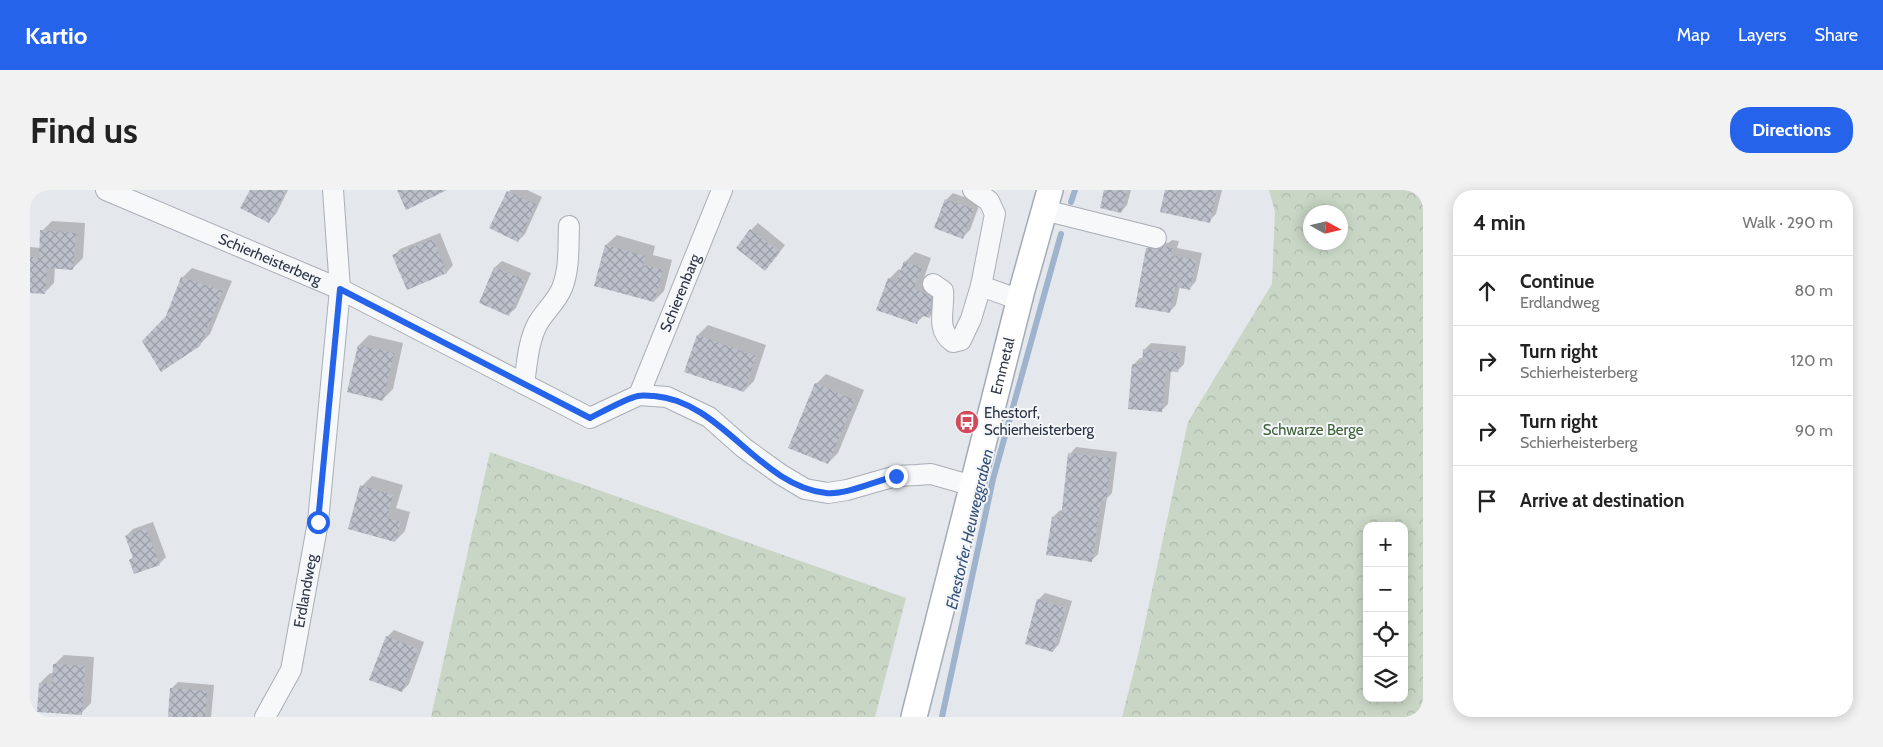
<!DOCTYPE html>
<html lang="en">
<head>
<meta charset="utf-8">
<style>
	:root { --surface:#fff; --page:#f2f2f2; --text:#222; --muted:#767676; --line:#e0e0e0; --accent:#2563eb }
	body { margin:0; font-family:Cabin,sans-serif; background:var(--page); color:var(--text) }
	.controls { position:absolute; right:15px; bottom:15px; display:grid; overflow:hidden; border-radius:10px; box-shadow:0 2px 12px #0003 }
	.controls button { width:45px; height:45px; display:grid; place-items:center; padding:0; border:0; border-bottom:1px solid var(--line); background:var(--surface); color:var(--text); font:25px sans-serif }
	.compass { position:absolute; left:1273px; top:15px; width:45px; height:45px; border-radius:50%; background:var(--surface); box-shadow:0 2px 12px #0003; rotate:98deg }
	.stop { position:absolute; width:15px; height:15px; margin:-11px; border:4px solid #2563eb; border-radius:50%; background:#fff }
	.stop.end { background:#2563eb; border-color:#fff; box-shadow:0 1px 5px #0008 }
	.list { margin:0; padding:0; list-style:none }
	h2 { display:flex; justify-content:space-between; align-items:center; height:65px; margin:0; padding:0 20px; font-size:21px }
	h2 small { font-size:16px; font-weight:400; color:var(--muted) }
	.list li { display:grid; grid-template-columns:32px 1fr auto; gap:15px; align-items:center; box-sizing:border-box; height:70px; padding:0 20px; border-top:1px solid var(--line) }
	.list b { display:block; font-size:19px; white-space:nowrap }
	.list p { margin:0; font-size:16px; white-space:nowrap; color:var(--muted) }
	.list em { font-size:16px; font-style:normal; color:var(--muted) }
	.icon { flex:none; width:28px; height:28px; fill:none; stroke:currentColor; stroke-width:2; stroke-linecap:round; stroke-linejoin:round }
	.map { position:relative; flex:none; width:1393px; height:527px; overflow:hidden; border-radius:20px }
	header { display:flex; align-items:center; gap:30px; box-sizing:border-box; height:70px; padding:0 25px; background:var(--accent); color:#fff }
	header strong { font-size:24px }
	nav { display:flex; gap:28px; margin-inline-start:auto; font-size:18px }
	.intro { display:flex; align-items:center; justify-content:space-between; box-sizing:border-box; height:120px; padding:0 30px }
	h1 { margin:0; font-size:35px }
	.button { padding:12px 22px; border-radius:20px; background:var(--accent); color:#fff; font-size:18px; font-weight:700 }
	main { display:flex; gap:30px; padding:0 30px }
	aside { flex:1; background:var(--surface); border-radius:20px; box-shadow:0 2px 12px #0003 }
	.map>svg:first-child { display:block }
	.forest { fill:url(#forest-crowns); fill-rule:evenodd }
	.shadow { fill:#0003 }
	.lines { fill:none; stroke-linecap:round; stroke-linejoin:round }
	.stream { stroke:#9fb4cc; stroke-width:6 }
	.building { fill:url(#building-cross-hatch) }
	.minor-casing { stroke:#a9aeb7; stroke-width:22 }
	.major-casing { stroke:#a3abb8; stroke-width:28 }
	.minor { stroke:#f7f8fa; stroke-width:20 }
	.major { stroke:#fff; stroke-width:25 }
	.route { stroke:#2563eb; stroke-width:6 }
	.labels { text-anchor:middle; stroke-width:4; stroke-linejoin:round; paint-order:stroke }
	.street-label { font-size:15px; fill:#2b3445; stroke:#f4f6f9 }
	.poi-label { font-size:15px; fill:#2b3445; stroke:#f4f6f9; text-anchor:start }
	.park-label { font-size:15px; fill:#3f6138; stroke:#f4f6f9 }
	.water-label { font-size:16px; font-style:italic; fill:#34527a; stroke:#f4f6f9 }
</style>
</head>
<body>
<header>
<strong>Kartio</strong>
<nav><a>Map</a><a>Layers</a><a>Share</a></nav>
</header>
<div class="intro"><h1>Find us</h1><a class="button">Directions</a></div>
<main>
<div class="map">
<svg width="1393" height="527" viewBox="0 0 1393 527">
	<defs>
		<pattern id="forest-crowns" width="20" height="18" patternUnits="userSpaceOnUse" patternTransform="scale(1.25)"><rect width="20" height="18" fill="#c9d6c5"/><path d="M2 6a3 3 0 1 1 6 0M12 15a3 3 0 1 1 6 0" fill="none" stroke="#adb8ab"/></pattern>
		<pattern id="building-cross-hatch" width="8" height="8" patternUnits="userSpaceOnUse" patternTransform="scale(1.25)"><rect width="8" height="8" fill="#bbc0ca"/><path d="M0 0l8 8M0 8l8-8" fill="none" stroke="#989da6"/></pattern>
	</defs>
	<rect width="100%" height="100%" fill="#e4e7ec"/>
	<g class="forest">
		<path d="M 1239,0 L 1393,0 L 1393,527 L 1092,527 L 1109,461 L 1158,232 L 1242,94 L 1245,22 ZM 1280,22 L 1310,22 L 1310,52 L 1280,52 ZM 1337,336 L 1374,336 L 1374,508 L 1337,508 Z"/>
		<path d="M 460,262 L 876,408 L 845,527 L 401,527 Z"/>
	</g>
	<g class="shadow">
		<path d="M 221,0 L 258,0 L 246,24 L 239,31 Z"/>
		<path d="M 480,0 L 497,0 L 512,7 L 495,44 L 488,51 L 461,38 Z"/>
		<path d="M 1075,0 L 1101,0 L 1097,15 L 1091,22 Z"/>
		<path d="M 1136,0 L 1192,0 L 1186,24 L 1179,31 Z"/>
		<path d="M 923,3 L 950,13 L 940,40 L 933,47 L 916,10 Z"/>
		<path d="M 22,31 L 55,33 L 53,68 L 43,78 L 25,77 L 24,93 L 14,103 L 0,102 L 0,57 L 11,58 L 12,41 Z"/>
		<path d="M 728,33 L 755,55 L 742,72 L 721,40 Z"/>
		<path d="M 410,43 L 423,75 L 417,82 L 364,66 L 370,59 Z"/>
		<path d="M 587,45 L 625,56 L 623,65 L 642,70 L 634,101 L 624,111 L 566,95 L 576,55 Z"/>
		<path d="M 1142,50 L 1149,51 L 1147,58 L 1172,63 L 1166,91 L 1160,98 L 1150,96 L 1146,115 L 1139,122 L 1117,58 L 1124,51 L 1138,53 Z"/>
		<path d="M 885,62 L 901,68 L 894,88 L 911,97 L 910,116 L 900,126 L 895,125 L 886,133 L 859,89 L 869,79 L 872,81 L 875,72 Z"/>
		<path d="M 472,71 L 501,83 L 486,118 L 479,124 L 465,77 Z"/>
		<path d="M 162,78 L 202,91 L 180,144 L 169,155 L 137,126 L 152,88 Z"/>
		<path d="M 678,135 L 736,155 L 724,191 L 714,201 L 668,145 Z"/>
		<path d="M 339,145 L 373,153 L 363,199 L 353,209 L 319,201 L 329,155 Z"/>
		<path d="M 1121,153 L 1156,156 L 1154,174 L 1147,181 L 1141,181 L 1138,214 L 1131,221 L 1103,175 L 1110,168 L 1114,168 L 1114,160 Z"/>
		<path d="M 796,184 L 834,200 L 808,263 L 798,273 L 786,194 Z"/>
		<path d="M 1046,257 L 1087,262 L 1082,303 L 1077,308 L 1068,364 L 1061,371 L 1023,327 L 1030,320 L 1033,321 L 1040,264 Z"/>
		<path d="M 342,286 L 373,295 L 366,318 L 380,322 L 375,341 L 365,351 L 332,296 Z"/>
		<path d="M 123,332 L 136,367 L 129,374 L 100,370 L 104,366 L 96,346 L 103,339 Z"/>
		<path d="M 1015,403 L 1042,411 L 1029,454 L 1023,461 L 1008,410 Z"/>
		<path d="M 364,440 L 394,452 L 379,494 L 372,501 L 357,447 Z"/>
		<path d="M 34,465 L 64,467 L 61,513 L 51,523 L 10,493 L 20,483 L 24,484 L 24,475 Z"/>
		<path d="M 148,492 L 184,495 L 181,527 L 139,527 L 141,499 Z"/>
	</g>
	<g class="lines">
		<g class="stream">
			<path d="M 1041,12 L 1045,0"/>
			<path d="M 912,527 L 963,289 L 1031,44"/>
		</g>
	</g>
	<g class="building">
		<path d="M 220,0 L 256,0 L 239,33 L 210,18 Z"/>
		<path d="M 367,0 L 417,0 L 376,20 Z"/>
		<path d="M 1074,0 L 1097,0 L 1091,23 L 1070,18 Z"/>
		<path d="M 1135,0 L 1187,0 L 1180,33 L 1130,22 Z"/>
		<path d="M 477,1 L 506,14 L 488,52 L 459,38 Z"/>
		<path d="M 915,9 L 944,19 L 933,49 L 904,38 Z"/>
		<path d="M 720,39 L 750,62 L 735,81 L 706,58 Z"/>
		<path d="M 10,40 L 46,43 L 43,80 L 17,78 L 15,104 L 0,103 L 0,67 L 9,68 Z"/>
		<path d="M 403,49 L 417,83 L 377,100 L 362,65 Z"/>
		<path d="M 575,55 L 616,66 L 613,75 L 633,80 L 624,112 L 564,96 Z"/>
		<path d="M 1134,56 L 1142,58 L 1141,65 L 1166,70 L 1160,100 L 1145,97 L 1140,123 L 1105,117 L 1116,58 L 1129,59 Z"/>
		<path d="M 874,71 L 892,78 L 884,98 L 901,107 L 900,128 L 890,125 L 887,134 L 846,120 L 858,88 L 866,93 Z"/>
		<path d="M 464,77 L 495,90 L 479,126 L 449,113 Z"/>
		<path d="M 151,87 L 193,101 L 170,156 L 131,182 L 112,151 L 136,126 Z"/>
		<path d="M 667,145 L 726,166 L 714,202 L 654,182 Z"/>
		<path d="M 328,155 L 364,163 L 353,211 L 317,202 Z"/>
		<path d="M 1113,159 L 1150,163 L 1148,182 L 1136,181 L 1132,222 L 1098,219 L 1102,174 L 1112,175 Z"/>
		<path d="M 785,193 L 825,210 L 798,274 L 758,258 Z"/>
		<path d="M 1038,263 L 1081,268 L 1076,312 L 1071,311 L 1062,372 L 1016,365 L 1022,327 L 1031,328 Z"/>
		<path d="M 330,295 L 363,305 L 357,328 L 371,332 L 365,352 L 318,339 Z"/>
		<path d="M 116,338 L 130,375 L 104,384 L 99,370 L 103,368 L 95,346 Z"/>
		<path d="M 1007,409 L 1036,418 L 1023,462 L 995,454 Z"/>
		<path d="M 356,446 L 388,459 L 372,502 L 339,490 Z"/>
		<path d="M 23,474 L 55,476 L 52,525 L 7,522 L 9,493 L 22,494 Z"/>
		<path d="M 140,498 L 177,501 L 175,527 L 138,527 Z"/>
	</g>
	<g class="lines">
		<g class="minor-casing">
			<g id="minor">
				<path id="s1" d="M 76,0 L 310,99 L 560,228 L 609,205 L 637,207 L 679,227 L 714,258 L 750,284 L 775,299 L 798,303 L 817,300 L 866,286 L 887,285 L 901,284 L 943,296"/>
				<path d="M 1014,20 L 1126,48"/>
				<path d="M 903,94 L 913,101 C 915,119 905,139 923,152 L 931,150 L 941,129 L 951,96 L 965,24 L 959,11 L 943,0"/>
				<path d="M 951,96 L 990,110"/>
				<path d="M 494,194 C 497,174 498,151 508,133 C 515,121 527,111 532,98 C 540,78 538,56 539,36"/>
				<path id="s2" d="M 609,205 L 692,0"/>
				<path id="s3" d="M 235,527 L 261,480 L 288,332 L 310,99 L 303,0"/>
			</g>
		</g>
		<g class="major-casing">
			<g id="major">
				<path id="s4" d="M 884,527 L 992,100 L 1020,0"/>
			</g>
		</g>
		<use href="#minor" class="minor"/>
		<use href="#major" class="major"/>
	</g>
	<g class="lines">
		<path class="route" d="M 288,332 L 310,99 L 560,228 C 572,222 597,208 608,206 C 613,205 619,206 624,206 C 692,211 729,296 796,303 C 816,305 846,291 866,286"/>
	</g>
	<defs>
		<g id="bus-disc" transform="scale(1.25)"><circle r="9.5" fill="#d1495b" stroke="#f4f6f9"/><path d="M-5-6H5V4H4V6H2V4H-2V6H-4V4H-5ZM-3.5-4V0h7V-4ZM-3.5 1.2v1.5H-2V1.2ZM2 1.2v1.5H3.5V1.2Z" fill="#fff"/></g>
	</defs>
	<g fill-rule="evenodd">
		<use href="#bus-disc" x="937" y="232"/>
	</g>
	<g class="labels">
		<g class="street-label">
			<text dy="5" stroke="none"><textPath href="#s1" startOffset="178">Schierheisterberg</textPath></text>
			<text dy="5" stroke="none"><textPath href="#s2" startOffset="110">Schierenbarg</textPath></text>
			<text dy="5" stroke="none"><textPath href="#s4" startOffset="362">Emmetal</textPath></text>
			<text dy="5" stroke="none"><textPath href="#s3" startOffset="134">Erdlandweg</textPath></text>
		</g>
		<g class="poi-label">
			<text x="954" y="228">Ehestorf,<tspan x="954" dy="17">Schierheisterberg</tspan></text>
		</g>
		<g class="park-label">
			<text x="1283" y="245">Schwarze Berge</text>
		</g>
		<g class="water-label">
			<text transform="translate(939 339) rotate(-77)" y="6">Ehestorfer Heuweggraben</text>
		</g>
	</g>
</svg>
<div class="controls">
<button>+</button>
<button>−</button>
<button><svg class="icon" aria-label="locate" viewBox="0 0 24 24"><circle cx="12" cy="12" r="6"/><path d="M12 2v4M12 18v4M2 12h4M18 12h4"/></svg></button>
<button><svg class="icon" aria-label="layers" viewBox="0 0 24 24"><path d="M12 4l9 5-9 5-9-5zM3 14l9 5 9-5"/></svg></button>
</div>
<svg class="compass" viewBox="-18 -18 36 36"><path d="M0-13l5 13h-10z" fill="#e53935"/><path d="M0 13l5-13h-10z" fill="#767676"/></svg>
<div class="stop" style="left:288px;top:332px"></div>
<div class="stop end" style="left:866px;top:286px"></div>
</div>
<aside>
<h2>4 min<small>Walk · 290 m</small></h2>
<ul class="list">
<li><svg class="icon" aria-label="ahead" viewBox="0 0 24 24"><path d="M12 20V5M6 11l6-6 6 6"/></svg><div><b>Continue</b><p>Erdlandweg</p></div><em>80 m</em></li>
<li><svg class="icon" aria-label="right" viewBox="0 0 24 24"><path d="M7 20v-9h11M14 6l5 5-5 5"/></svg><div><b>Turn right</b><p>Schierheisterberg</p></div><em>120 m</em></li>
<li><svg class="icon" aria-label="right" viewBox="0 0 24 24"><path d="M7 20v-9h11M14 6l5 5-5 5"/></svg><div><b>Turn right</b><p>Schierheisterberg</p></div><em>90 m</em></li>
<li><svg class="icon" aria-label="arrive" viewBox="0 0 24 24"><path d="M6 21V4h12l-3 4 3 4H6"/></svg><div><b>Arrive at destination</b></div></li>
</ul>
</aside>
</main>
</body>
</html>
